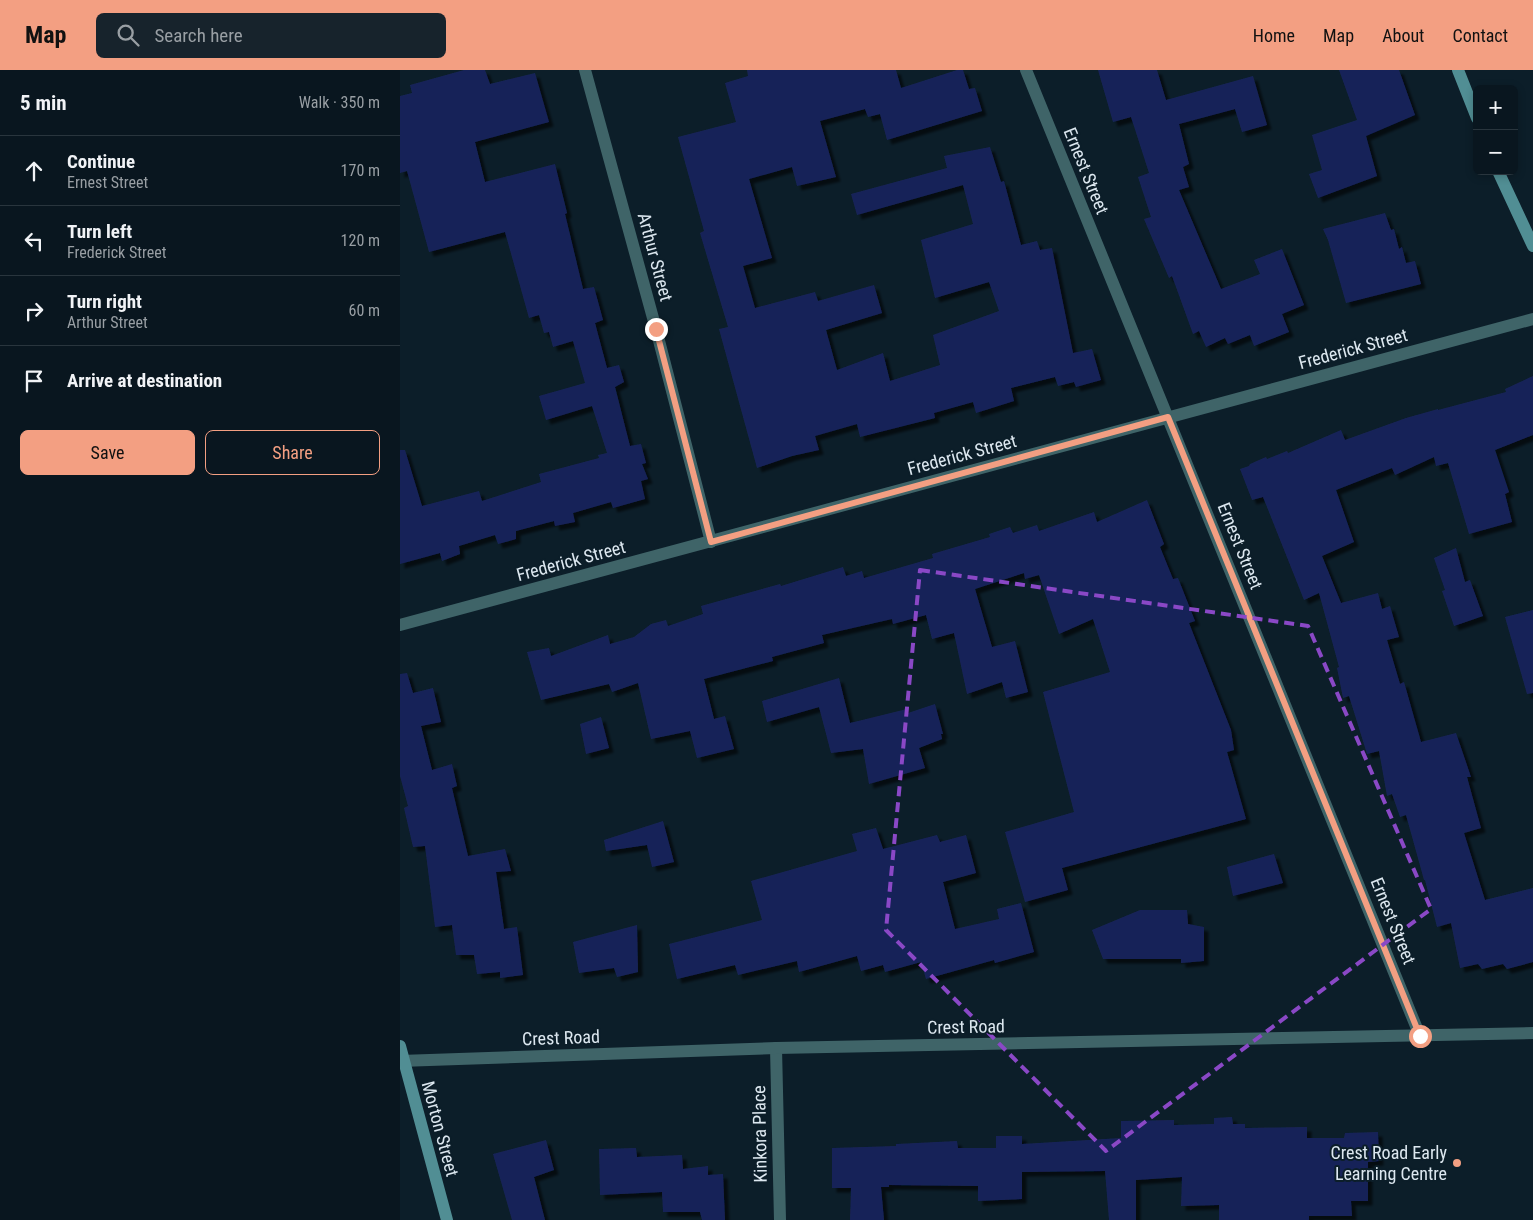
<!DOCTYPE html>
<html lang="en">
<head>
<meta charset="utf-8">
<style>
	:root { --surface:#09161f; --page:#17232c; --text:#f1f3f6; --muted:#999fa4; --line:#29353d; --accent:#f39f82 }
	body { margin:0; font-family:"Roboto Condensed",sans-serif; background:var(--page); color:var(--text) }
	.controls { position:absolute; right:15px; top:15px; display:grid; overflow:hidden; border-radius:8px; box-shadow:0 2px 8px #0003 }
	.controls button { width:45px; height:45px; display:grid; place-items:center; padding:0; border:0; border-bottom:1px solid var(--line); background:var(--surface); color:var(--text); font:25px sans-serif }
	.stop { position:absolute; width:15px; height:15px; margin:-11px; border:4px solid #f39f82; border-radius:50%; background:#fff }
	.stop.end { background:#f39f82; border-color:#fff; box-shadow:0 1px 5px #0008 }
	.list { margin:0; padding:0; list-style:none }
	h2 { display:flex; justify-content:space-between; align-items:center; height:65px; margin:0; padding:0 20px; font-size:21px }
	h2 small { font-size:16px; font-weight:400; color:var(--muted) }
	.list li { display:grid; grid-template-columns:32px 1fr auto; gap:15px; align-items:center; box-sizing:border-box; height:70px; padding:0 20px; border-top:1px solid var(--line) }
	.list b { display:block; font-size:19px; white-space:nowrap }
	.list p { margin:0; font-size:16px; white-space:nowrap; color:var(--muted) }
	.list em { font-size:16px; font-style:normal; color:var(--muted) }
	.actions { display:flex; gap:10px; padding:15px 20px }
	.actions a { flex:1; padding:11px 0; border:1px solid var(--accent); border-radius:8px; text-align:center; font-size:18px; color:var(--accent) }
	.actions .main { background:var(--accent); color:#111 }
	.icon { flex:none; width:28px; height:28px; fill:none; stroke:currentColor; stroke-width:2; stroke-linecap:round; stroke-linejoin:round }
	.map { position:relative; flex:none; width:1133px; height:1150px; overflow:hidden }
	header { display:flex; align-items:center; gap:30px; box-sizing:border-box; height:70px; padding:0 25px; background:var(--accent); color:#111 }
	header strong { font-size:24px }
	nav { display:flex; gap:28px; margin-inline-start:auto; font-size:18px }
	.search { width:350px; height:45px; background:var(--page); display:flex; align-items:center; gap:12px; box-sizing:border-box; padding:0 18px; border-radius:8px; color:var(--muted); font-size:19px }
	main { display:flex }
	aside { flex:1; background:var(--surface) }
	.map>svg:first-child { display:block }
	.building { fill:#182458; filter:url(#shadow) }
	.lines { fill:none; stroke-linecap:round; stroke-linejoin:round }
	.street { stroke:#3f6468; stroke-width:12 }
	.secondary { stroke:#518e94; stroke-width:12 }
	.route { stroke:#f39f82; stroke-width:6 }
	.marked { fill:none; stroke:#8a48c6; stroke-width:4; stroke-dasharray:10 6; stroke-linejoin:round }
	.poi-dot { fill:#f39f82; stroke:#0c1e29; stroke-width:2 }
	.labels { text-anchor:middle; stroke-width:4; stroke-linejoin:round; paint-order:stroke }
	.street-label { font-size:18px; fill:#dde8f0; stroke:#0c1e29 }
	.poi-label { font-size:18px; fill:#dde8f0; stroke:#0c1e29; text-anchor:end }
</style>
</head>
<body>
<header>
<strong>Map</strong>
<div class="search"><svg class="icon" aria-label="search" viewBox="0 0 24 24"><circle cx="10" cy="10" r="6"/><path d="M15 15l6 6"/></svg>Search here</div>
<nav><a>Home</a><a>Map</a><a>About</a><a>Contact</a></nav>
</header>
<main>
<aside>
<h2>5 min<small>Walk · 350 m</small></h2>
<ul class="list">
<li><svg class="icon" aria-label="ahead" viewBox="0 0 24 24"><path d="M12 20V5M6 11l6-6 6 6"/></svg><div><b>Continue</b><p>Ernest Street</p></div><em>170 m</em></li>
<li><svg class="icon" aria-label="left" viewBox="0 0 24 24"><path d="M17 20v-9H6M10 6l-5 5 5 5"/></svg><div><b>Turn left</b><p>Frederick Street</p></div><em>120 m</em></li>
<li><svg class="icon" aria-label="right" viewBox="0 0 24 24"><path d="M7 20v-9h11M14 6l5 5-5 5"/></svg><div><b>Turn right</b><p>Arthur Street</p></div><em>60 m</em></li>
<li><svg class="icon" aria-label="arrive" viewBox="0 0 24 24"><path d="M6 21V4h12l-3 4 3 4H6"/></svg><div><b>Arrive at destination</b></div></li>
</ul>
<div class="actions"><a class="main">Save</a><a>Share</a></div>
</aside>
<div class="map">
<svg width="1133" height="1150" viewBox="0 0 1133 1150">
	<defs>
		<filter id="shadow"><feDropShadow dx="4.5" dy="4.5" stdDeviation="1" flood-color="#0009"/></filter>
	</defs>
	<rect width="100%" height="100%" fill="#0c1e29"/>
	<g class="building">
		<path d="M 64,0 L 85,0 L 90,14 L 135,3 L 149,52 L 75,72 L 85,112 L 155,94 L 167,143 L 165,144 L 183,219 L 194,217 L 203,250 L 195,253 L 207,298 L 219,295 L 224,312 L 215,317 L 230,376 L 241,374 L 246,393 L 242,394 L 248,409 L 241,411 L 245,429 L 213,438 L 211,432 L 173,443 L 175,452 L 155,456 L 154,451 L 116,461 L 116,469 L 98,474 L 95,465 L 59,476 L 60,484 L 42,491 L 40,483 L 0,494 L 0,380 L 5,380 L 22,436 L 79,421 L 82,431 L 141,412 L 139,404 L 199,388 L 198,385 L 207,383 L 192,336 L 146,350 L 139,326 L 185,313 L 173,271 L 153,277 L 149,262 L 144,263 L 139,245 L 129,248 L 105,162 L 29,182 L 7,101 L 0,103 L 0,26 L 12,23 L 10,15 Z"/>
		<path d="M 347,0 L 496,0 L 501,18 L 557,0 L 563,0 L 569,19 L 575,18 L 582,41 L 487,70 L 480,44 L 468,47 L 465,39 L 420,51 L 436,107 L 397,116 L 392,97 L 349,109 L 372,188 L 343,196 L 355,238 L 415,222 L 418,231 L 474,215 L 482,243 L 426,260 L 437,300 L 483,283 L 490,311 L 540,295 L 533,265 L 599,241 L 589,212 L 535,228 L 521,170 L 573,154 L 563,115 L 457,145 L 451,124 L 547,98 L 544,86 L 590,77 L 601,112 L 604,111 L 621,175 L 637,171 L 640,180 L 652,178 L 673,283 L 692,279 L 701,310 L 676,317 L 674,312 L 658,316 L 655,307 L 611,318 L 614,331 L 576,343 L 573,332 L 534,343 L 535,348 L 460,367 L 457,354 L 415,366 L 419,380 L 392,386 L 357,398 L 319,259 L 328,257 L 300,163 L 304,161 L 278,67 L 336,52 L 325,13 L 348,6 Z"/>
		<path d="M 698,0 L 757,0 L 766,30 L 853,6 L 867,55 L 842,62 L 835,39 L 779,54 L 789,94 L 783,97 L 789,117 L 779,120 L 821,219 L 860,204 L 854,190 L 882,179 L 904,235 L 882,244 L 889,262 L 854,276 L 850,265 L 828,274 L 825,268 L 806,277 L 799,261 L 793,264 L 772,206 L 769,208 L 744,149 L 751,147 L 738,107 L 749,103 L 731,47 L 713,52 Z"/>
		<path d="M 939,0 L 999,0 L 1015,45 L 966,66 L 977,106 L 918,128 L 909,104 L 922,100 L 912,65 L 957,50 Z"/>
		<path d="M 985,143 L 991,160 L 994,159 L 999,179 L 1002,177 L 1006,193 L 1015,191 L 1021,214 L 946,233 L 928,170 L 923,159 Z"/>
		<path d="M 1133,306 L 1133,365 L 1095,380 L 1109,422 L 1105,424 L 1112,452 L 1069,464 L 1048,393 L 1036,396 L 1034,387 L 995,405 L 992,398 L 936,420 L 954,472 L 922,486 L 941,533 L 978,523 L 982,539 L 990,536 L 999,567 L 987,570 L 1000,614 L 1004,612 L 1021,672 L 1056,663 L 1071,707 L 1067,707 L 1081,758 L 1064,763 L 1085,830 L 1133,818 L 1133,892 L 1107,899 L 1103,894 L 1082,899 L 1078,894 L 1060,898 L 1051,853 L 1037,857 L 1025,810 L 1024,810 L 1006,745 L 1000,747 L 992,724 L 987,726 L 979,681 L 967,684 L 949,626 L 943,628 L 937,598 L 939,597 L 919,523 L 904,530 L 863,427 L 852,430 L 840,399 L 849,396 L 850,394 L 866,387 L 867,389 L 887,381 L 888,383 L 941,360 L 945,370 L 1006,348 L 1038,339 L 1038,340 L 1106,322 L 1105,319 Z"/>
		<path d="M 747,430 L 764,474 L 760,477 L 773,509 L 778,508 L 795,551 L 789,553 L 831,660 L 834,680 L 827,682 L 846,749 L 662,798 L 668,820 L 625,832 L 605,762 L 674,742 L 643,622 L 710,602 L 693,549 L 659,564 L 639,505 L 625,509 L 624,503 L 575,519 L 592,577 L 615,571 L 628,622 L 606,628 L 602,612 L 567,624 L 554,563 L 532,569 L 526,545 L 493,554 L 492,549 L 422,565 L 424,573 L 372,587 L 373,591 L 304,609 L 314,649 L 325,646 L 334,679 L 297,688 L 290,661 L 251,669 L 238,613 L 212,622 L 209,614 L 141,630 L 127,582 L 149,578 L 151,586 L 208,565 L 210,574 L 234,567 L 251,554 L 266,550 L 268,556 L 303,544 L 301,536 L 380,514 L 381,516 L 443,497 L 446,506 L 462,501 L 464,508 L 533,488 L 532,484 L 590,467 L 589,464 L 610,457 L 613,463 L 637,455 L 639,461 L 694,442 L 697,452 Z"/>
		<path d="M 1056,478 L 1065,512 L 1070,510 L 1083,546 L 1054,556 L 1042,521 L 1045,520 L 1034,488 Z"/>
		<path d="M 1133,540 L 1133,623 L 1127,624 L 1105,547 Z"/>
		<path d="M 7,603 L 13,623 L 33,618 L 41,652 L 21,656 L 32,700 L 52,694 L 57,716 L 52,718 L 68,786 L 105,779 L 111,801 L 96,802 L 104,859 L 117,857 L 123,905 L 100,908 L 100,902 L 77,904 L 74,885 L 56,885 L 52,855 L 35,857 L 25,776 L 13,777 L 4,738 L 8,736 L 0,706 L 0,604 Z"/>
		<path d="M 439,608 L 450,653 L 507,639 L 508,643 L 535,634 L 543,664 L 541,664 L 542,669 L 519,678 L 525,698 L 469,714 L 463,679 L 431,683 L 419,637 L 367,652 L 362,631 Z"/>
		<path d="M 201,647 L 209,678 L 186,684 L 180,654 Z"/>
		<path d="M 263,751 L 274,792 L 252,797 L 247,775 L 206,781 L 204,770 Z"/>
		<path d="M 476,758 L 483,779 L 537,765 L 540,772 L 566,765 L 576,803 L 543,812 L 555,859 L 599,849 L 597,839 L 621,833 L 634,882 L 595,893 L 594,890 L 526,909 L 521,892 L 485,902 L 483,895 L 461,901 L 457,886 L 399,902 L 397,891 L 338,905 L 335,895 L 277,909 L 269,874 L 362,850 L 351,811 L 457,781 L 452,764 Z"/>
		<path d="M 874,784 L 883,813 L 833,826 L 827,797 Z"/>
		<path d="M 740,840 L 787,840 L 788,854 L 804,857 L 804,891 L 781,893 L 781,889 L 703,889 L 692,860 Z"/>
		<path d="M 237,855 L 238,902 L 217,907 L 214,898 L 179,903 L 173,872 Z"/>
		<path d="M 832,1047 L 833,1054 L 845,1054 L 845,1058 L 907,1057 L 907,1068 L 944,1068 L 945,1063 L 978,1062 L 979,1091 L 968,1092 L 968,1131 L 951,1131 L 952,1146 L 909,1146 L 909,1150 L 819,1150 L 819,1135 L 781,1136 L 782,1107 L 736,1110 L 736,1150 L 709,1150 L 705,1101 L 622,1102 L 622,1129 L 578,1131 L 578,1116 L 489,1115 L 489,1117 L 481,1117 L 484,1150 L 450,1150 L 451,1118 L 432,1118 L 432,1078 L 496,1076 L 496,1074 L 557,1071 L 558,1078 L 596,1078 L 596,1066 L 622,1066 L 622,1074 L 721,1068 L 721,1051 L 774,1050 L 774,1055 L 814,1054 L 814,1048 Z"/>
		<path d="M 146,1070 L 154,1100 L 134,1107 L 145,1150 L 112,1150 L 93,1084 Z"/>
		<path d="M 236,1078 L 237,1087 L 282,1085 L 283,1099 L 308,1096 L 308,1105 L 323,1104 L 325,1150 L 302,1150 L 300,1142 L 263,1142 L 262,1122 L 200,1125 L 199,1079 Z"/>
	</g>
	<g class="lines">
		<g class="street">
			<path d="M 185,0 L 256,259 L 311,472"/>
			<path d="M 626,0 L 1020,966"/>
			<path d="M 0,555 L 1133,249"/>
			<path d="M 376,978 L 380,1150"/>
			<path d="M 0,991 L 376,978 L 1133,963"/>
		</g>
		<g class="secondary">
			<path d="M 1058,0 L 1077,48"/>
			<path d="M 1098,101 L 1133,176"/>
			<path d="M 0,976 L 47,1150"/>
		</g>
	</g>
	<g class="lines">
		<path class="route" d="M 256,259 L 311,472 L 768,347 L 1020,966"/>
	</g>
	<path class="marked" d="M 520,500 L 908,556 L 1031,839 L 706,1081 L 486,860 Z"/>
	<circle class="poi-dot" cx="1057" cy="1093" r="5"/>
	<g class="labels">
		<g class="street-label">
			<text transform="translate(686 101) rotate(68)" y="6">Ernest Street</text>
			<text transform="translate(255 187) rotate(75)" y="6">Arthur Street</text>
			<text transform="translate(953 279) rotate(-15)" y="6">Frederick Street</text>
			<text transform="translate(562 385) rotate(-15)" y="6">Frederick Street</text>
			<text transform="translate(840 476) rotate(68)" y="6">Ernest Street</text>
			<text transform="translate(171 491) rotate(-15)" y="6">Frederick Street</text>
			<text transform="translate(993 851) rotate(68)" y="6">Ernest Street</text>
			<text transform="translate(566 957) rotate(-1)" y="6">Crest Road</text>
			<text transform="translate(161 968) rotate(-2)" y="6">Crest Road</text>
			<text transform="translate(40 1059) rotate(75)" y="6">Morton Street</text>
			<text transform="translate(360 1064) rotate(-91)" y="6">Kinkora Place</text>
		</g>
		<g class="poi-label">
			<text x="1047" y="1089">Crest Road Early<tspan x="1047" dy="21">Learning Centre</tspan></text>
		</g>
	</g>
</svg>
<div class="controls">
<button>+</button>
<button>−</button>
</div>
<div class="stop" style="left:1020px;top:966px"></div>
<div class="stop end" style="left:256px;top:259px"></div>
</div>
</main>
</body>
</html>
